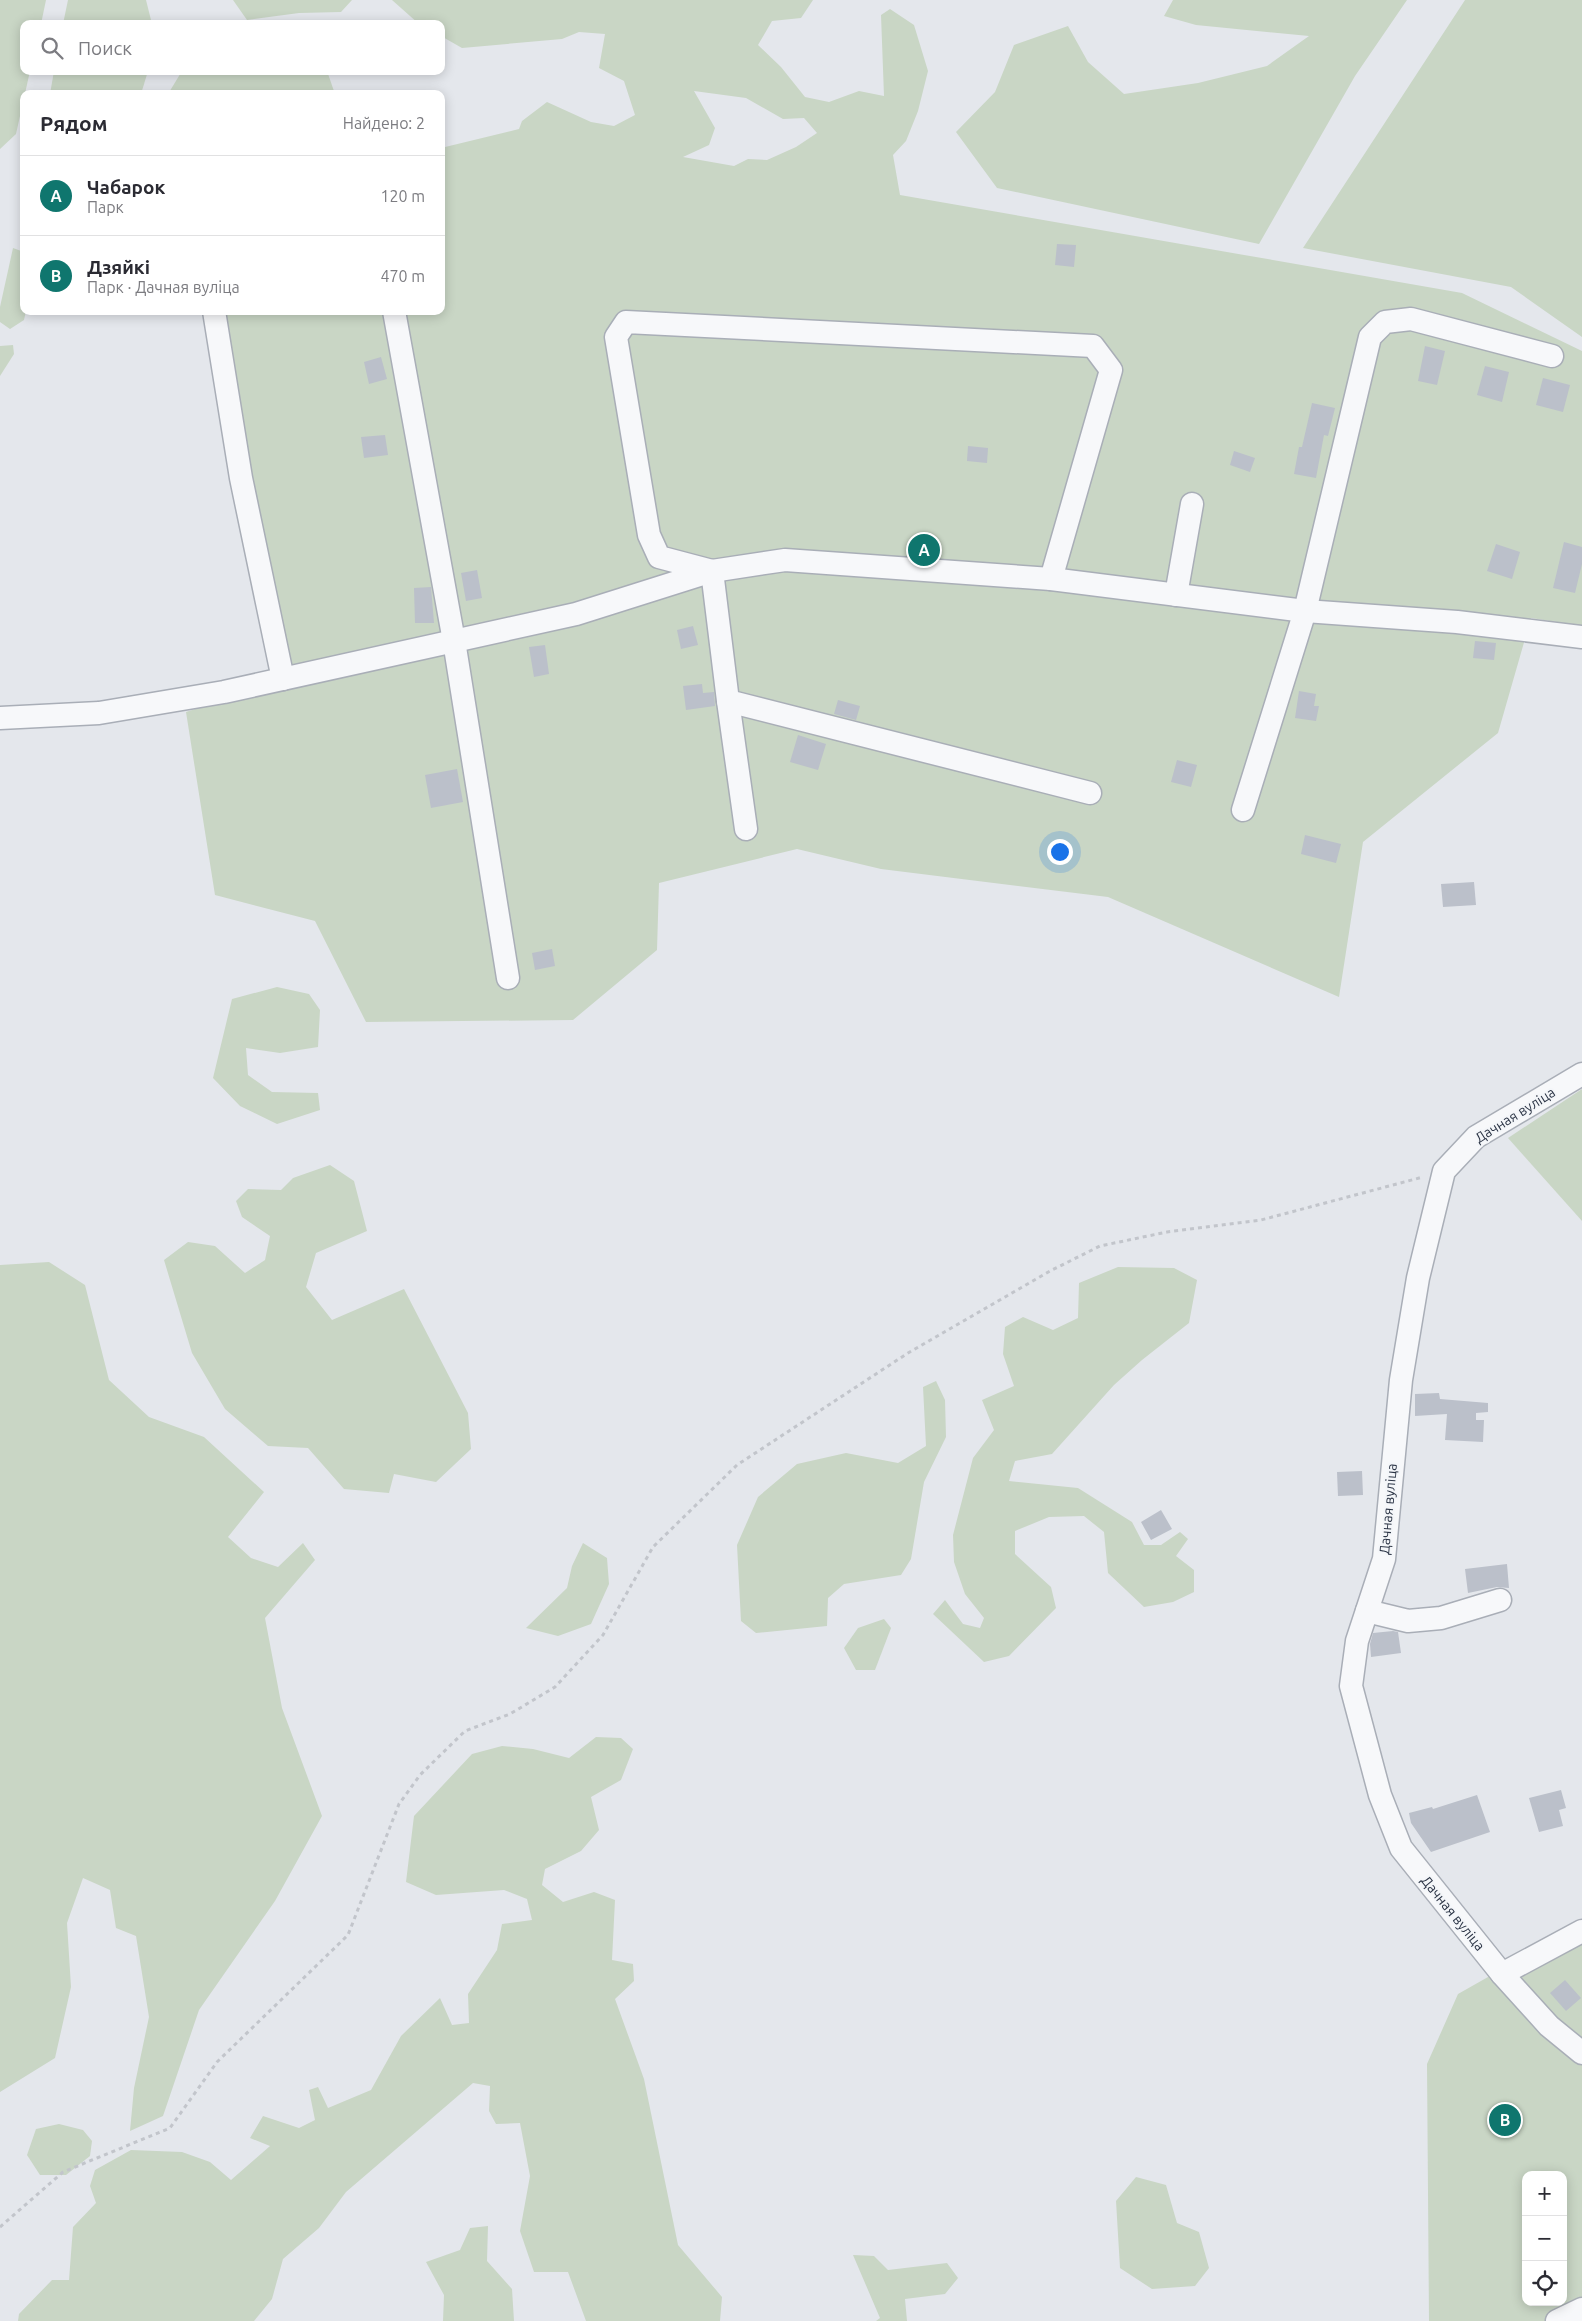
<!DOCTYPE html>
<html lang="ru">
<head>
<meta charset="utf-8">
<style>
	:root { --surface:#fff; --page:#f7f7f7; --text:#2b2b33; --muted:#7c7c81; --line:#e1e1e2; --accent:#0f766e }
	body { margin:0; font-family:Ubuntu,sans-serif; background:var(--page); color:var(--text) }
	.controls { position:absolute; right:15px; bottom:15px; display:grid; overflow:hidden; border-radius:10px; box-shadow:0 2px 12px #0003 }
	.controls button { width:45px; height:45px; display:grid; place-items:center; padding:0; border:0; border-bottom:1px solid var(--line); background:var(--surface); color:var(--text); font:25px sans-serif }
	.you { position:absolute; left:1059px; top:851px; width:18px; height:18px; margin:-12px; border:4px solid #fff; border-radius:50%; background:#1a73e8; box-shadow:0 0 0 8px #1a73e833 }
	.badge { display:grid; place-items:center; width:32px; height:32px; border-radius:50%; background:var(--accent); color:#fff; font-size:16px; font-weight:700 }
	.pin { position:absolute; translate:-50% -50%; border:2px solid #fff; box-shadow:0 1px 5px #0006 }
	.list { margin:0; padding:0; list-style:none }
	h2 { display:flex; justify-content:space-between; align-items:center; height:65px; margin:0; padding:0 20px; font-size:21px }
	h2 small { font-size:16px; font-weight:400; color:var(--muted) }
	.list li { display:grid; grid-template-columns:32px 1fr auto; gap:15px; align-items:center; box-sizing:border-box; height:80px; padding:0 20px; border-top:1px solid var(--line) }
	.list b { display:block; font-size:19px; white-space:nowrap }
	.list p { margin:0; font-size:16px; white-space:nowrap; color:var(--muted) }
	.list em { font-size:16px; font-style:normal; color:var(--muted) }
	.icon { flex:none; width:28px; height:28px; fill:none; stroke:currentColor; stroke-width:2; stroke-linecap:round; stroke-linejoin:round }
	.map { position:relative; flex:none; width:1582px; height:2321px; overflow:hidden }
	.search { position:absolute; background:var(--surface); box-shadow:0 2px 12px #0003; left:20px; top:20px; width:425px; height:55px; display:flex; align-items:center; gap:12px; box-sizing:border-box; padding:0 18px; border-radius:10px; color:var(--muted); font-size:19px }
	.panel { position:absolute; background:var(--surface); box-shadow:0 2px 12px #0003; left:20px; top:90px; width:425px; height:225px; border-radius:10px }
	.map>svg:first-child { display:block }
	.green { fill:#c9d6c5; fill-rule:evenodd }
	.building { fill:#bbc0ca }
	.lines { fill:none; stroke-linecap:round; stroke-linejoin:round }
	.minor-casing { stroke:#a9aeb7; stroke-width:25 }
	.path { stroke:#c2c5cb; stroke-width:3; stroke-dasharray:4 4; stroke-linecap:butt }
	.minor { stroke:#f7f8fa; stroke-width:22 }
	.labels { text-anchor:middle; stroke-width:4; stroke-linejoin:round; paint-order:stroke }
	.street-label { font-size:14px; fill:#2b3445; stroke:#f4f6f9 }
</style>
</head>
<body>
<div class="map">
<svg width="1582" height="2321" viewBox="0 0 1582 2321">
	<rect width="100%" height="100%" fill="#e4e7ec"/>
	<g class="green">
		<path d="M 0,0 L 46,0 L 41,24 L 24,24 L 24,71 L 30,71 L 16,134 L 0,149 Z"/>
		<path d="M 68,0 L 146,0 L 152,24 L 63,24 Z"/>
		<path d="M 233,0 L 352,0 L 341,12 L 299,13 L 247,20 Z"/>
		<path d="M 392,0 L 813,0 L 801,18 L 772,21 L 758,45 L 781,67 L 805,97 L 829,102 L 859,91 L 884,96 L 881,15 L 890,9 L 914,25 L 928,71 L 918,111 L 906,141 L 893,155 L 900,195 L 1462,293 L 1582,351 L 1582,626 L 1531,618 L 1498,733 L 1363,842 L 1339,997 L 1108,897 L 881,869 L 797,849 L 659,883 L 657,950 L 573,1020 L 366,1022 L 315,921 L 215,895 L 186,712 L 293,677 L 251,481 L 226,311 L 441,311 L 441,148 L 519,129 L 522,121 L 547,102 L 591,122 L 614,126 L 635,115 L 624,81 L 599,68 L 605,34 L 579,32 L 562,39 L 462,48 L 441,36 L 441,24 L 419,24 ZM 694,91 L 746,98 L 783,119 L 804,118 L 817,133 L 796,147 L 767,160 L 748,159 L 734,166 L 683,157 L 709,145 L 715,128 Z"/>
		<path d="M 1173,0 L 1407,0 L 1355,76 L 1259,244 L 997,188 L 956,132 L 995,92 L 1014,45 L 1068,26 L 1088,62 L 1124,94 L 1198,83 L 1267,66 L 1309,36 L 1196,25 L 1164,16 Z"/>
		<path d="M 1465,0 L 1582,0 L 1582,337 L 1511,287 L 1303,248 Z"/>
		<path d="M 54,71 L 148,71 L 141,94 L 50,94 Z"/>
		<path d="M 182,71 L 327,71 L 335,94 L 168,94 Z"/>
		<path d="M 13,248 L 24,252 L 24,311 L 26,311 L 24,320 L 10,329 L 0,322 L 0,307 Z"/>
		<path d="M 13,345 L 14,354 L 0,376 L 0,346 Z"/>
		<path d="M 277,987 L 309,994 L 320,1010 L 318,1047 L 280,1053 L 246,1048 L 248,1075 L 272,1092 L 318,1093 L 320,1110 L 277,1124 L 240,1106 L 213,1078 L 232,999 Z"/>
		<path d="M 1582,1089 L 1582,1221 L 1508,1138 Z"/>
		<path d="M 330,1165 L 354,1181 L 367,1231 L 316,1253 L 306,1287 L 332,1320 L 404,1289 L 468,1413 L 471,1449 L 436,1482 L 394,1474 L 389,1493 L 344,1489 L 308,1448 L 268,1446 L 225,1409 L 192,1353 L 164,1260 L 188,1242 L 215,1246 L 245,1273 L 265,1260 L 270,1236 L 242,1217 L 236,1201 L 248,1189 L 281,1190 L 293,1178 Z"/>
		<path d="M 49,1262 L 85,1285 L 109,1380 L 149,1417 L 204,1437 L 264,1492 L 228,1537 L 251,1558 L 278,1567 L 303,1543 L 315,1560 L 265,1618 L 282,1708 L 322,1816 L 275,1901 L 199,2010 L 163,2116 L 130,2131 L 134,2088 L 149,2017 L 136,1936 L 116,1928 L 110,1890 L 83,1878 L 67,1923 L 71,1987 L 55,2058 L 0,2092 L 0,1265 Z"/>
		<path d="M 1118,1267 L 1174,1268 L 1197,1280 L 1189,1323 L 1142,1360 L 1114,1385 L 1052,1454 L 1015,1461 L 1009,1481 L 1078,1488 L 1132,1522 L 1144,1545 L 1161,1545 L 1180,1532 L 1188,1539 L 1176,1556 L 1194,1570 L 1194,1592 L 1173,1602 L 1144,1607 L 1108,1573 L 1104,1532 L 1084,1516 L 1049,1517 L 1015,1531 L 1015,1554 L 1051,1587 L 1056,1608 L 1009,1656 L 984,1662 L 933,1614 L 945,1600 L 963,1624 L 980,1628 L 984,1618 L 965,1594 L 954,1562 L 953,1535 L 973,1458 L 994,1430 L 982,1400 L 1014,1386 L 1003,1354 L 1005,1327 L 1023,1317 L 1053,1330 L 1078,1318 L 1079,1283 Z"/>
		<path d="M 936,1381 L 945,1400 L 946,1437 L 924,1482 L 911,1559 L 901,1575 L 844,1584 L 828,1598 L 827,1626 L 756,1633 L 741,1621 L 737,1545 L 758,1497 L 797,1464 L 846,1453 L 898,1463 L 926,1446 L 923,1387 Z"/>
		<path d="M 583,1543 L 607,1558 L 609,1584 L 591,1624 L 558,1636 L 526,1628 L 567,1588 L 572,1566 Z"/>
		<path d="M 884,1619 L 891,1628 L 875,1670 L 856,1670 L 844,1648 L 858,1628 Z"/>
		<path d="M 596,1737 L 621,1738 L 633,1749 L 621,1780 L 591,1797 L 599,1830 L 581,1851 L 545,1869 L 542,1885 L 563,1902 L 594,1892 L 615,1900 L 612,1960 L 633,1964 L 634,1981 L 615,1999 L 644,2079 L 678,2245 L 722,2297 L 720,2321 L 586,2321 L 568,2272 L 534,2272 L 520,2231 L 530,2176 L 520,2123 L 496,2124 L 489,2111 L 490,2086 L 473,2083 L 346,2192 L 319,2228 L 283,2259 L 272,2299 L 254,2321 L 18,2321 L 19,2314 L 52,2280 L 69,2280 L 73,2227 L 96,2203 L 90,2186 L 95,2170 L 131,2150 L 182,2152 L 210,2162 L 231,2180 L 270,2146 L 250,2138 L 263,2116 L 299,2128 L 315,2120 L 309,2090 L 318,2087 L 328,2108 L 371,2090 L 401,2036 L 440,1998 L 452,2025 L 469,2023 L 468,1994 L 497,1950 L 502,1924 L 532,1920 L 527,1899 L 504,1890 L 436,1895 L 406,1882 L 414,1816 L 472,1754 L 502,1746 L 533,1749 L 569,1758 Z"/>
		<path d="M 1582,1924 L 1582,2321 L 1429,2321 L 1427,2064 L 1458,1994 ZM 1526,2175 L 1563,2175 L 1563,2302 L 1526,2302 Z"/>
		<path d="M 59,2124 L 83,2130 L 92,2141 L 90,2156 L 66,2175 L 40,2175 L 27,2155 L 36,2129 Z"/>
		<path d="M 1136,2177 L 1166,2185 L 1177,2223 L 1199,2232 L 1209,2268 L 1195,2286 L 1152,2289 L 1120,2268 L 1116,2201 Z"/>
		<path d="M 488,2226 L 487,2261 L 512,2289 L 514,2321 L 443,2321 L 444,2295 L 426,2262 L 460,2250 L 470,2228 Z"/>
		<path d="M 853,2255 L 874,2256 L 888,2270 L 947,2263 L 958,2278 L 945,2294 L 905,2299 L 907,2321 L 876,2321 L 880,2318 Z"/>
	</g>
	<g class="building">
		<path d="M 1057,244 L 1076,245 L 1074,267 L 1055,265 Z"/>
		<path d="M 1425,346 L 1445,351 L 1437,385 L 1418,381 Z"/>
		<path d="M 381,357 L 387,379 L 369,384 L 364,362 Z"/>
		<path d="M 1485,366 L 1509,372 L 1502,402 L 1477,395 Z"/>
		<path d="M 1543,378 L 1570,385 L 1563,412 L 1536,405 Z"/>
		<path d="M 1312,403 L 1335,408 L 1328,436 L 1324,435 L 1316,478 L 1294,474 L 1299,447 L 1302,447 Z"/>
		<path d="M 385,435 L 388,455 L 364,458 L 361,437 Z"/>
		<path d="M 968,446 L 988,448 L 987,463 L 967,461 Z"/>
		<path d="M 1234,451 L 1255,458 L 1250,472 L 1230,465 Z"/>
		<path d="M 1564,542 L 1582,547 L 1582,564 L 1575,593 L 1553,588 Z"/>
		<path d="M 1496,544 L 1520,552 L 1512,579 L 1487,571 Z"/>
		<path d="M 477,570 L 482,598 L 466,601 L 461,573 Z"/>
		<path d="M 431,587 L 434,623 L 415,623 L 414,588 Z"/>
		<path d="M 693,626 L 698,645 L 681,649 L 677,630 Z"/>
		<path d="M 1475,641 L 1496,643 L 1494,660 L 1473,658 Z"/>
		<path d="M 545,645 L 549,674 L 534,677 L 529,647 Z"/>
		<path d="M 702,684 L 703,693 L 714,692 L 715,706 L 686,710 L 683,686 Z"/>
		<path d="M 1299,691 L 1316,694 L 1314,706 L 1319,706 L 1316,721 L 1295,718 Z"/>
		<path d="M 838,700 L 860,706 L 856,720 L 834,714 Z"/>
		<path d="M 798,735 L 826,744 L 818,770 L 790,762 Z"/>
		<path d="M 1177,760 L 1197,765 L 1191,787 L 1171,782 Z"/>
		<path d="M 457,769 L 463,802 L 431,808 L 425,775 Z"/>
		<path d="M 1305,835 L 1341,844 L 1336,863 L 1301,854 Z"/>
		<path d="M 1474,882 L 1476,905 L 1443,907 L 1441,884 Z"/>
		<path d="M 552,949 L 555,966 L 535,970 L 532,953 Z"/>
		<path d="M 1439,1393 L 1440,1399 L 1488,1403 L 1488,1412 L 1476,1413 L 1476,1420 L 1484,1420 L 1483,1442 L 1445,1440 L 1447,1414 L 1415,1416 L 1415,1394 Z"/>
		<path d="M 1362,1471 L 1363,1495 L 1338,1496 L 1337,1472 Z"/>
		<path d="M 1161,1510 L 1172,1529 L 1151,1540 L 1141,1522 Z"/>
		<path d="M 1507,1564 L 1509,1588 L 1497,1587 L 1468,1593 L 1465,1569 Z"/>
		<path d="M 1393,1631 L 1398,1632 L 1401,1653 L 1371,1657 L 1370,1644 L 1373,1633 Z"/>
		<path d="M 1561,1790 L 1566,1808 L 1559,1810 L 1563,1826 L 1539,1832 L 1529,1798 Z"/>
		<path d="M 1477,1795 L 1490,1832 L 1431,1852 L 1411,1823 L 1409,1813 L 1432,1807 L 1433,1809 Z"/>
		<path d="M 1565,1980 L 1581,1998 L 1566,2011 L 1550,1993 Z"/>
	</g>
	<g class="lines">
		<g class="minor-casing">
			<g id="minor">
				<path d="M 214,311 L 241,478 L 283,679"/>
				<path d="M 394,311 L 454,641 L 508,978"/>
				<path d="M 1051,579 L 1111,370 L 1093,346 L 626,322 L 616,337 L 649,535 L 659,557 L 712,571 L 728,701 L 1090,793"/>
				<path d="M 1176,595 L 1192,504"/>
				<path d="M 728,701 L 746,829"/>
				<path d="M 0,718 L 99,713 L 224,692 L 576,614 L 712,571 L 785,560 L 1051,579 L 1305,611 L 1457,622 L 1582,637"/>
				<path d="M 1243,810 L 1305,611 L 1370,337 L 1385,322 L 1411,319 L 1552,356"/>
				<path d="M 1582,1074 L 1476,1137 L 1444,1171 L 1418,1278 L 1401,1380 L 1384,1559 L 1357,1641 L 1351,1686 L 1380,1795 L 1401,1848 L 1502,1974 L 1549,2026 L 1582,2053"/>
				<path d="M 1367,1611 L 1408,1621 L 1441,1618 L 1500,1600"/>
				<path d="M 1502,1974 L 1582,1931"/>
				<path d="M 1557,2321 L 1582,2309"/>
			</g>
		</g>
		<path class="path" d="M 0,2227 L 63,2172 L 170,2128 L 217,2062 L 348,1935 L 399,1804 L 420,1775 L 465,1731 L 510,1714 L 555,1687 L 603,1635 L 653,1547 L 737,1465 L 908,1353 L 1050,1271 L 1100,1246 L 1167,1232 L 1261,1220 L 1423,1177"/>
		<use href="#minor" class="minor"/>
	</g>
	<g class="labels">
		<g class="street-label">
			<text transform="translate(1515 1115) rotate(-32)" y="5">Дачная вуліца</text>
			<text transform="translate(1388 1509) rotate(-85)" y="5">Дачная вуліца</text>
			<text transform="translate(1453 1913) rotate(51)" y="5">Дачная вуліца</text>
		</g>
	</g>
</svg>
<div class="controls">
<button>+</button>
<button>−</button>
<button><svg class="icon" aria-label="locate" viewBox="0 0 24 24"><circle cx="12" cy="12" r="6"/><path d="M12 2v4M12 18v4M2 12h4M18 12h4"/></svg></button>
</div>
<div class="you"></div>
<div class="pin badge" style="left:924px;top:550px">A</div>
<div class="pin badge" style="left:1505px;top:2120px">B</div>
<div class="search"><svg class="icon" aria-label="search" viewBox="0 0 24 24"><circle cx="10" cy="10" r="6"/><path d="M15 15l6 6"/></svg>Поиск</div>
<section class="panel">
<h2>Рядом<small>Найдено: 2</small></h2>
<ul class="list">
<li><span class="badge">A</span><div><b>Чабарок</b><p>Парк</p></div><em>120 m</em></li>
<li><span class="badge">B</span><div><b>Дзяйкі</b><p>Парк · Дачная вуліца</p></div><em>470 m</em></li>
</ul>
</section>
</div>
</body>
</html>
